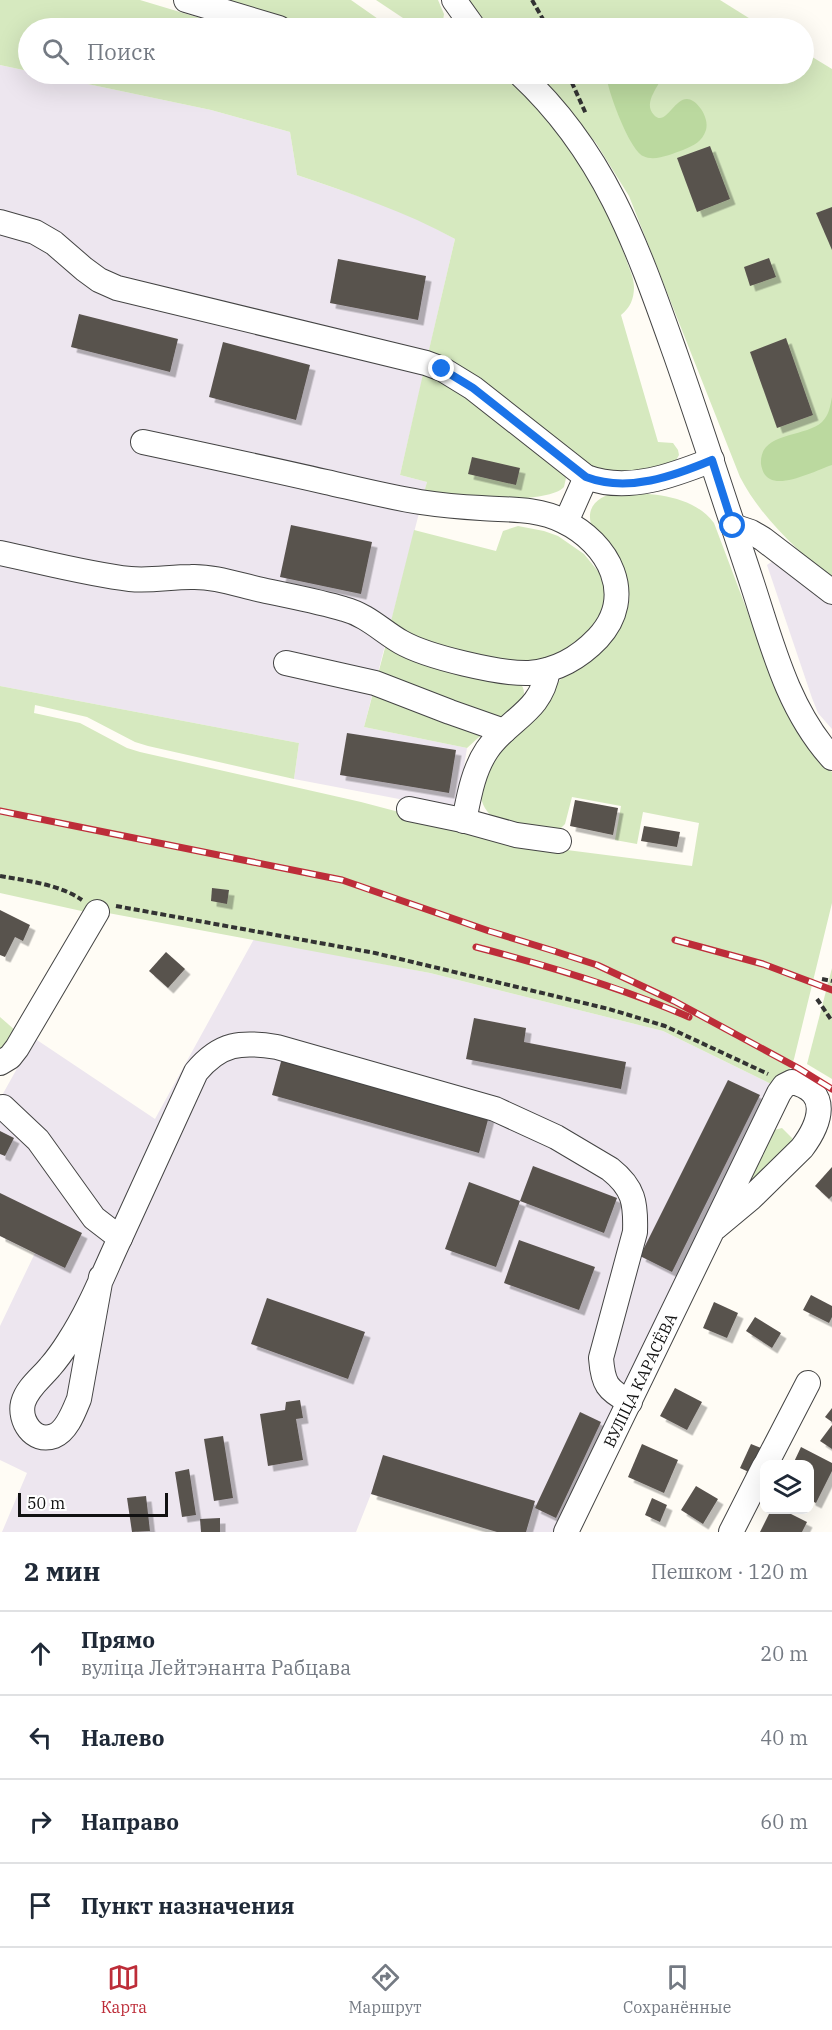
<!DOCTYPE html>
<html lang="ru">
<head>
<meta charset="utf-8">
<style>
	:root { --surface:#fff; --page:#f6f6f7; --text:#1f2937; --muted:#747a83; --line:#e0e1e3; --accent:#bd2d39 }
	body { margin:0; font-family:"IBM Plex Serif",serif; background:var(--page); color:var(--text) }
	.controls { position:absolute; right:18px; bottom:18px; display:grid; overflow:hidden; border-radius:12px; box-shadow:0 6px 24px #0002 }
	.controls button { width:54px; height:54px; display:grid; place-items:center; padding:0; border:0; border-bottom:2px solid var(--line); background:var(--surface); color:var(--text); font:30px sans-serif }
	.scale { position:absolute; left:18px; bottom:15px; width:150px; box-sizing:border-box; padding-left:6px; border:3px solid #111; border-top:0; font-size:16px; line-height:21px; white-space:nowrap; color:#111; -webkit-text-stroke:4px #fff; paint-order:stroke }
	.stop { position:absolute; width:18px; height:18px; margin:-14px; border:4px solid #1a73e8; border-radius:50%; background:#fff }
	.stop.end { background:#1a73e8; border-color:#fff; box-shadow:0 2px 6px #0008 }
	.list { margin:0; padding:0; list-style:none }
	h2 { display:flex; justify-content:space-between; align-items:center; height:78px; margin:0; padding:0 24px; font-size:26px }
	h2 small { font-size:20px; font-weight:400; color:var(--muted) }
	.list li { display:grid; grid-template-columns:39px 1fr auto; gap:18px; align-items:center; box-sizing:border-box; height:84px; padding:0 24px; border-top:2px solid var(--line) }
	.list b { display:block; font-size:22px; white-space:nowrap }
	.list p { margin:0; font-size:20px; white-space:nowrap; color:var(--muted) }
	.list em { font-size:20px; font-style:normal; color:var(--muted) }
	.icon { flex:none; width:33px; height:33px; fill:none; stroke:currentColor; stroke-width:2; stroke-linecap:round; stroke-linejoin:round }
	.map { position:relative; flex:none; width:832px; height:1532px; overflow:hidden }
	.search { position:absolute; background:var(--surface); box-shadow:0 6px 24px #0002; left:18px; right:18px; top:18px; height:66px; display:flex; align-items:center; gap:15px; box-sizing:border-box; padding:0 21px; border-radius:33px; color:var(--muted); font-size:22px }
	.sheet { height:414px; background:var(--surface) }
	nav { display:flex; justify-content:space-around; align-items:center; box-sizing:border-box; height:84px; border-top:2px solid var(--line); background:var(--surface); font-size:16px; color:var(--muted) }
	nav a { display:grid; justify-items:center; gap:3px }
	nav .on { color:var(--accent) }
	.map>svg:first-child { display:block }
	.industrial { fill:#ede6ef }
	.green { fill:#d6e9bf }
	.forest { fill:#bbd99f }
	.building { fill:#59524e; filter:url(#shadow) }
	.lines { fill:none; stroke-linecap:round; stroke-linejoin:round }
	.minor-casing { stroke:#444; stroke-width:26 }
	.path { stroke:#333; stroke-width:4; stroke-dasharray:6 3; stroke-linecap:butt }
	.minor { stroke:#fff; stroke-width:24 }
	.rail-casing { stroke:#bd2d39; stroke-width:7 }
	.rail { stroke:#fff; stroke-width:4.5; stroke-dasharray:14; stroke-linecap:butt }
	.route { stroke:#1a73e8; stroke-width:8 }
	.labels { text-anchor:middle; stroke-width:6; stroke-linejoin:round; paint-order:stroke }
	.street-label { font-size:16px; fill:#111; stroke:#fff }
</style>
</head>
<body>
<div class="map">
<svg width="832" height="1532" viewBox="0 0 832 1532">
	<defs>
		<filter id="shadow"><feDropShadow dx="5.5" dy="5.5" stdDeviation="0" flood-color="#0004"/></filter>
	</defs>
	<rect width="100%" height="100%" fill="#fffcf5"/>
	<g class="industrial">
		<path d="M 0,65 L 28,71 L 28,74 L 40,74 L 211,110 L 290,132 L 297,175 L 381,204 L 420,220 L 455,239 L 400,475 L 427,482 L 364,727 L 467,748 L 457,810 L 294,779 L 299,743 L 0,686 Z"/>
		<path d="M 779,557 L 832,601 L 832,729 L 818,713 L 812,698 L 767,565 Z"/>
		<path d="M 254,939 L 430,973 L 663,1031 L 775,1086 L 559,1532 L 497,1532 L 371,1494 L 356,1532 L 2,1532 L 27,1473 L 0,1460 L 0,1326 L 35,1253 L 0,1236 L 0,1099 L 34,1038 L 155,1119 Z"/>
	</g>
	<g class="green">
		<path d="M 0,0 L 140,0 L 233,28 L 28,28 L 28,71 L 0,65 Z"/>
		<path d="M 212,0 L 351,0 L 391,28 L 307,28 Z"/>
		<path d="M 376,0 L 438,0 L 444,14 L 442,28 L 418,28 Z"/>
		<path d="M 467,0 L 720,0 L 765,28 L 491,28 Z"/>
		<path d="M 804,52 L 832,69 L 832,581 C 798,550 761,518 740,477 L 629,196 L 596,143 L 538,74 L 804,74 Z"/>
		<path d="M 40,74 L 382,74 L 404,77 L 428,74 L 503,74 C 516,86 530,99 542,113 C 578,156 606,204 625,256 C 628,266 634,277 634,287 C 634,299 630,308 621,315 L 658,442 L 673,443 L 678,450 L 679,455 L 674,464 L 633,474 L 594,469 L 428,354 L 455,239 C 404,211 352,194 297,175 L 290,132 L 211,110 Z"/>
		<path d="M 423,374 L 462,392 L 563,473 L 566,478 L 564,487 C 546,506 451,497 423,496 L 427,482 L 400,475 Z"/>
		<path d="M 619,492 C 652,494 692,494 714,523 L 774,682 L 825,766 L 832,772 L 832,903 L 794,1059 L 788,1073 L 775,1086 L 663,1031 L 430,973 L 108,913 L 86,912 L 0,893 L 0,686 L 299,743 L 294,779 L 148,746 L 135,742 L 87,717 L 35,705 L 34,713 L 80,723 L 127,748 L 140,752 L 361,802 L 520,844 L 692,866 L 699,823 L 643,812 L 637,844 L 615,840 L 621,806 L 572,797 L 565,824 L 559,830 C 541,827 505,827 492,816 C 479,806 477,785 485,770 C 490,759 503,748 511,738 C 527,719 542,696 561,679 C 571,669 583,662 592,652 C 601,644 609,634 617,625 C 650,587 609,561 593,529 C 583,507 599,495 619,492 Z"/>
		<path d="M 518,526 L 544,531 L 558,536 L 584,554 L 601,575 L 606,584 L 603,611 L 585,637 L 553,659 L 508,663 L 419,640 L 390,625 L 414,530 L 496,551 L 503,531 Z"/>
		<path d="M 386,644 L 519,682 C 525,688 525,694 522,701 L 488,729 L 467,748 L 364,727 Z"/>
		<path d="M 832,968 L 832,1079 L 807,1064 Z"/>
		<path d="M 0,1017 L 16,1031 L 0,1051 Z"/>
		<path d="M 782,1128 L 795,1141 L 755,1190 L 746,1186 L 774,1130 Z"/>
	</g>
	<g class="forest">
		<path d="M 606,74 L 663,74 C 660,86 642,102 654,115 C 669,131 678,78 701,109 C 705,115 708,123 706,130 C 702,142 694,145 683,150 C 671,154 655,162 643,156 C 629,149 607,89 606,74 Z"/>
		<path d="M 832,397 L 832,465 C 817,470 784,487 770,479 C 764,476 762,470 761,464 C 759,431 805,438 822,422 C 829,415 830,407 832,397 Z"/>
	</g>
	<g class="building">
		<path d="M 710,146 L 730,199 L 697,212 L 677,158 Z"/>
		<path d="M 832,207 L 832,250 L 816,213 Z"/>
		<path d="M 769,258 L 776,277 L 750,286 L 744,267 Z"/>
		<path d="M 338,259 L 426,276 L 418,320 L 330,303 Z"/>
		<path d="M 79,314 L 178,339 L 170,372 L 71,347 Z"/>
		<path d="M 786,338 L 813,415 L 777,428 L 750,352 Z"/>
		<path d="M 223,342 L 310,365 L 296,420 L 209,397 Z"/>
		<path d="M 472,457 L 520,468 L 516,485 L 468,474 Z"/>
		<path d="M 291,525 L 372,542 L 361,594 L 280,577 Z"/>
		<path d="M 347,733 L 456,750 L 449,793 L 340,775 Z"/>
		<path d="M 575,800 L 618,808 L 613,835 L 570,826 Z"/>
		<path d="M 644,826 L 680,832 L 677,847 L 641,841 Z"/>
		<path d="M 212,888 L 229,890 L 227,904 L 211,901 Z"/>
		<path d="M 0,910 L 30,925 L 23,941 L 15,937 L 5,957 L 0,955 Z"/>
		<path d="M 166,952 L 185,969 L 168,988 L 149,971 Z"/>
		<path d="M 474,1018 L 526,1028 L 524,1042 L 626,1062 L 621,1089 L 466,1059 Z"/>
		<path d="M 282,1058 L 489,1116 L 479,1153 L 272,1095 Z"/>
		<path d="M 728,1080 L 760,1095 L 672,1272 L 640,1256 Z"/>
		<path d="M 0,1131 L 14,1138 L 5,1156 L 0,1154 Z"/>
		<path d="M 533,1166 L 617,1198 L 604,1233 L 520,1201 Z"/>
		<path d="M 832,1167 L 832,1196 L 829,1199 L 815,1186 Z"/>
		<path d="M 469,1182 L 520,1201 L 496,1267 L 445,1249 Z"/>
		<path d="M 0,1193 L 82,1233 L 65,1268 L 0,1236 Z"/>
		<path d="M 519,1240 L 595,1267 L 579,1310 L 504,1283 Z"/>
		<path d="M 811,1295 L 832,1306 L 832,1317 L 829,1323 L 803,1310 Z"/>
		<path d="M 267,1298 L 365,1332 L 348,1379 L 251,1344 Z"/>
		<path d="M 714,1302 L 738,1313 L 727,1338 L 703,1328 Z"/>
		<path d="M 755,1317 L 781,1333 L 772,1348 L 746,1331 Z"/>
		<path d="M 675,1388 L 702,1402 L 687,1430 L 660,1416 Z"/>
		<path d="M 300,1400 L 303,1418 L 296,1419 L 303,1460 L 268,1466 L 260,1414 L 285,1410 L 286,1402 Z"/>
		<path d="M 832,1408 L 832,1422 L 825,1417 Z"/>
		<path d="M 580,1412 L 601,1422 L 556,1518 L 535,1508 Z"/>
		<path d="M 832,1425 L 832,1449 L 820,1441 Z"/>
		<path d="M 223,1436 L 233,1498 L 214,1501 L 204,1439 Z"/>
		<path d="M 642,1444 L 678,1460 L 664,1493 L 628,1477 Z"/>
		<path d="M 751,1444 L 761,1448 L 751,1473 L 740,1468 Z"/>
		<path d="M 801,1447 L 832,1463 L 832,1471 L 816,1503 L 810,1500 L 810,1464 L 793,1464 Z"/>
		<path d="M 383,1455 L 535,1501 L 526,1532 L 497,1532 L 371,1494 Z"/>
		<path d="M 189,1469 L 196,1515 L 182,1517 L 175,1472 Z"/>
		<path d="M 696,1486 L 718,1499 L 703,1524 L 681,1510 Z"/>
		<path d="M 146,1496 L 150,1531 L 132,1532 L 127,1498 Z"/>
		<path d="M 652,1498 L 667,1505 L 660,1522 L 645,1515 Z"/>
		<path d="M 771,1510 L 783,1510 L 807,1522 L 802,1532 L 760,1532 Z"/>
		<path d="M 220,1518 L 220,1532 L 201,1532 L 200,1519 Z"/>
	</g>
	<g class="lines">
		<g class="minor-casing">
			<g id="minor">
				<path d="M 186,0 L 279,28"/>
				<path d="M 454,0 L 474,28"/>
				<path d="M 520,74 C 605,153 637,246 675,353 C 701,427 725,502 750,577 C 771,640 786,707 832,758"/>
				<path d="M 0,222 L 35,232 L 54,243 L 84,269 L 99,280 L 117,288 L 426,363 L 442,369 L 473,388 L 586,477 C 628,493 674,475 712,460"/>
				<path d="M 566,522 L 586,477"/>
				<path d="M 733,526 L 751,532 L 763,539 L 832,592"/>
				<path d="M 0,553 C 43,562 87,574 130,579 C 151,581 170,577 191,577 C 214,576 239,585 262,590 C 289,596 317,601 344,609 C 367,615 382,631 401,642 C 427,657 500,674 529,673 C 556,671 580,657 598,638 C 637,596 609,543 563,521 C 537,508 509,510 481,508 C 461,507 440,505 420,502 C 389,497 357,489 326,482 C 265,468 204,455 143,442"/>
				<path d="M 286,663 L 375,683 L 450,712 L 504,731"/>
				<path d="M 409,809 L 462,820 L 516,835 L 559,841"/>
				<path d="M 464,821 C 469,796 473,771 487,750 C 509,718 541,713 548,670"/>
				<path d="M 0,1063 L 10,1057 L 17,1048 L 97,912"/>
				<path d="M 3,1107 L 38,1140 L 94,1218 L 120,1238 L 196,1072 C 220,1043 241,1041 277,1047 L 495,1109 L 556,1137 L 610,1169 C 634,1188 636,1203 635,1232 L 601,1358 C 603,1384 607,1390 630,1402"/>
				<path d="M 101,1277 L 79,1399 C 74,1411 67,1431 54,1436 C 33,1444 19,1420 23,1403 C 27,1388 41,1378 50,1367 C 57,1359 64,1349 69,1341 C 90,1309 104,1272 120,1238"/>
				<path d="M 766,1464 L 808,1383"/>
				<path d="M 566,1532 L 779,1093 L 784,1086 L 792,1082 C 832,1091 820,1124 802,1148 L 751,1198 L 715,1228"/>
				<path d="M 731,1532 L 764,1467"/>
			</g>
		</g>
		<g class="path">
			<path d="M 532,0 L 548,28"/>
			<path d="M 568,74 L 586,114"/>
			<path d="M 0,876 C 27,881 59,884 82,900"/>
			<path d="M 116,906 L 375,953 L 609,1009 L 665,1026 L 768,1074"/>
			<path d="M 822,979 L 832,981"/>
			<path d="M 817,999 L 832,1021"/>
		</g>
		<use href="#minor" class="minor"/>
		<g class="rail-casing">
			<g id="rail">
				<path d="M 0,811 L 342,880 L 489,931 L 554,951 L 597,965 L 674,1001 L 798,1068 L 832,1089"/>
				<path d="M 675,940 L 763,964 L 832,990"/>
				<path d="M 476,947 C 549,966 620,987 689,1017"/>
			</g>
		</g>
		<use href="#rail" class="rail"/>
	</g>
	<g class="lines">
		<path class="route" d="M 442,369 L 473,388 L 586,477 C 628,493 674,476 712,460 L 733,526"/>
	</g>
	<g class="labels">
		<g class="street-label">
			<text transform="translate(640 1380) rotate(-64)" y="6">ВУЛІЦА КАРАСЁВА</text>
		</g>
	</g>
</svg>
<div class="controls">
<button><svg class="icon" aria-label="layers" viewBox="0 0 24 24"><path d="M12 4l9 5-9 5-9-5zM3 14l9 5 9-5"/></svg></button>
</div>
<div class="scale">50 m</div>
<div class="stop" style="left:733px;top:526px"></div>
<div class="stop end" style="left:442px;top:369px"></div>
<div class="search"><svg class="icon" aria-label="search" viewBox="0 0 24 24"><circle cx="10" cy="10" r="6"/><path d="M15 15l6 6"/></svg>Поиск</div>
</div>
<section class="sheet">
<h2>2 мин<small>Пешком · 120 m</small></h2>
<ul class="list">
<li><svg class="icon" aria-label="ahead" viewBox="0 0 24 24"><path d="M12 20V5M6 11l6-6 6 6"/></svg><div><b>Прямо</b><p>вуліца Лейтэнанта Рабцава</p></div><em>20 m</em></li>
<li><svg class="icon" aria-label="left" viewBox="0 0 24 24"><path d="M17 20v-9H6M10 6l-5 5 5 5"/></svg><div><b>Налево</b></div><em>40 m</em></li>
<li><svg class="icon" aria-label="right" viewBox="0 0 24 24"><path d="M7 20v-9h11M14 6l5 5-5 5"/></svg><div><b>Направо</b></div><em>60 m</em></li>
<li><svg class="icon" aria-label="arrive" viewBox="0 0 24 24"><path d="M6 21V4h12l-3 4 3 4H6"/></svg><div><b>Пункт назначения</b></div></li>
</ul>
</section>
<nav>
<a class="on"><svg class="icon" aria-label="map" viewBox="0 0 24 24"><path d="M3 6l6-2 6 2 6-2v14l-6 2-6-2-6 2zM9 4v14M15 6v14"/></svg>Карта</a>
<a><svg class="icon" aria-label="directions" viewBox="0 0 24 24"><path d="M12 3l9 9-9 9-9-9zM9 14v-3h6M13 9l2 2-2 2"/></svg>Маршрут</a>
<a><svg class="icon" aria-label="saved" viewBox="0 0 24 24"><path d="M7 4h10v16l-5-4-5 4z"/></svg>Сохранённые</a>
</nav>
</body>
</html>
